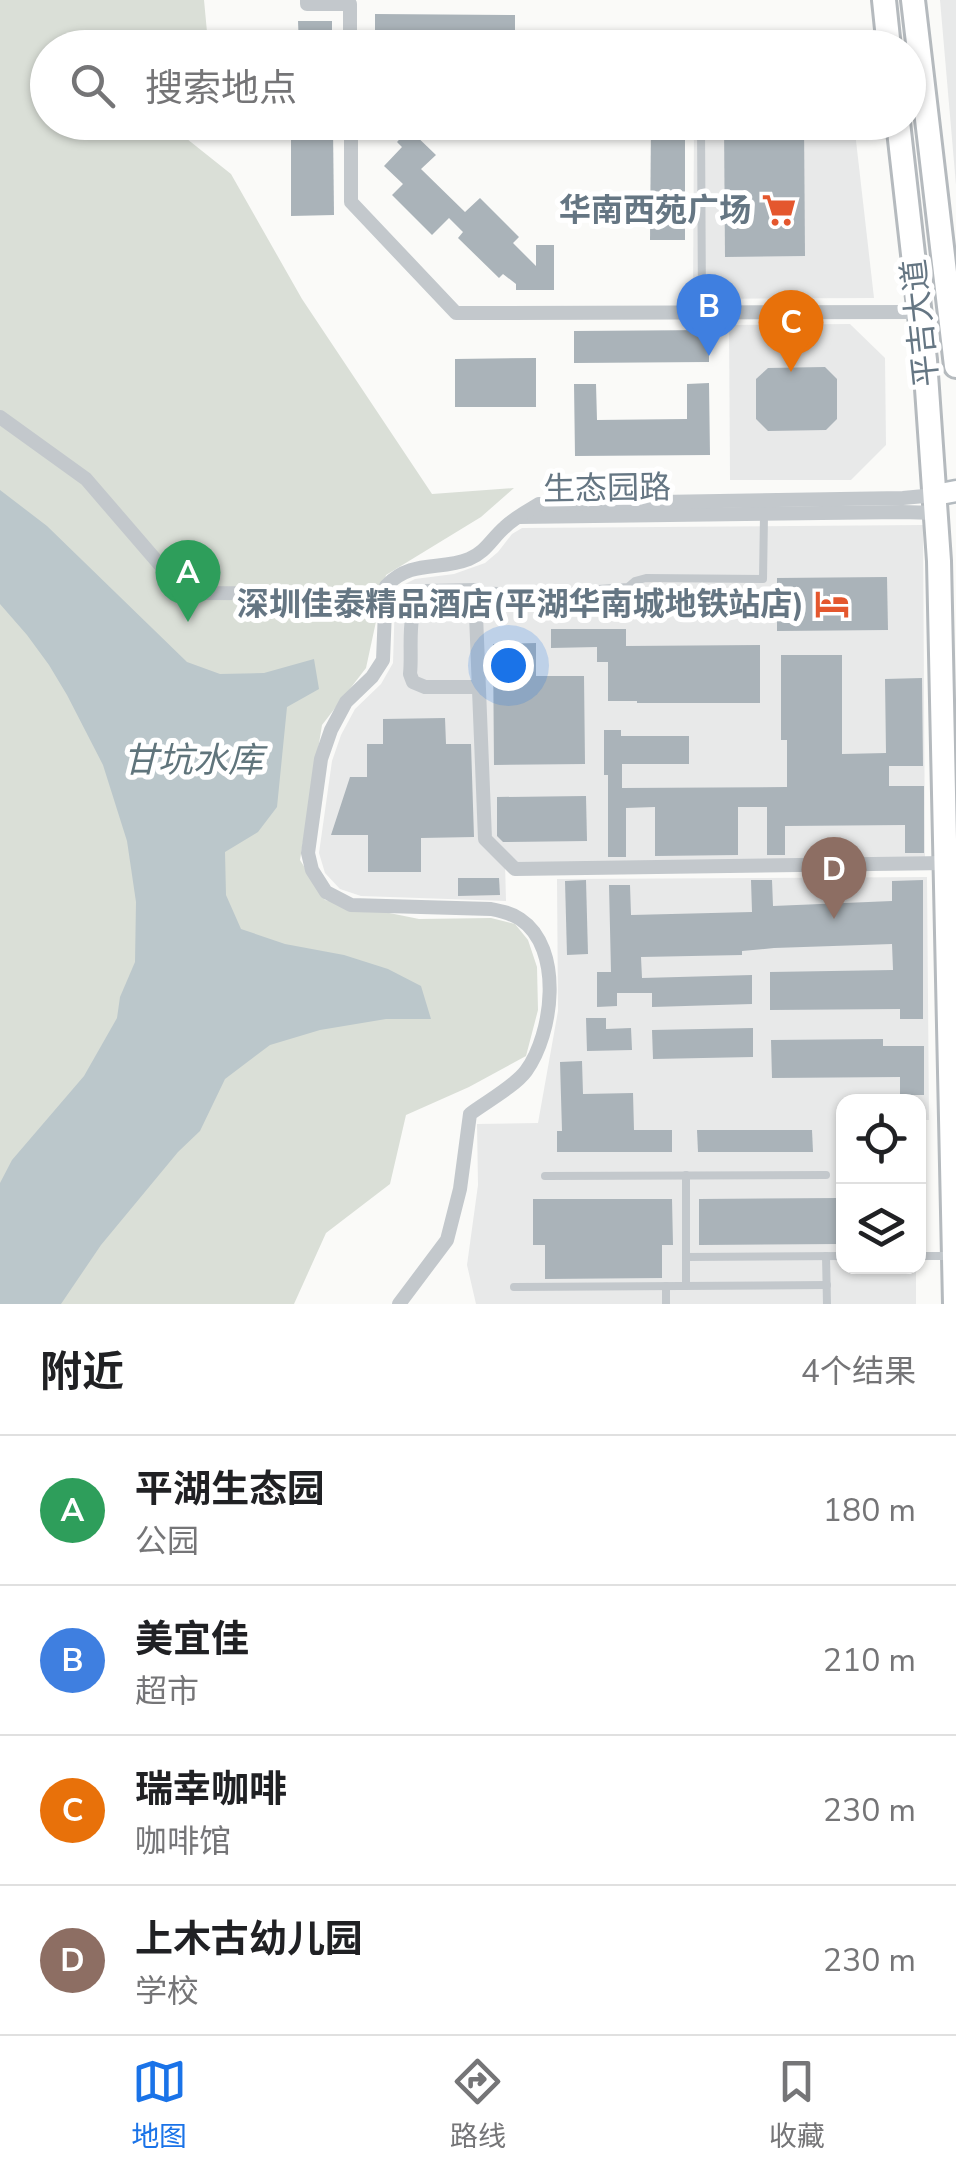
<!DOCTYPE html>
<html lang="zh">
<head>
<meta charset="utf-8">
<style>
	:root { --surface:#fff; --page:#f6f6f6; --text:#202124; --muted:#757577; --line:#e0e0e0; --accent:#1a73e8 }
	body { margin:0; font-family:"Nunito Sans","Noto Sans SC",sans-serif; background:var(--page); color:var(--text) }
	.controls { position:absolute; right:30px; bottom:30px; display:grid; overflow:hidden; border-radius:20px; box-shadow:0 2px 8px #0004 }
	.controls button { width:90px; height:90px; display:grid; place-items:center; padding:0; border:0; border-bottom:2px solid var(--line); background:var(--surface); color:var(--text); font:50px sans-serif }
	.you { position:absolute; left:508px; top:665px; width:35px; height:35px; margin:-25px; border:8px solid #fff; border-radius:50%; background:#1a73e8; box-shadow:0 0 0 15px #1a73e833 }
	.badge { display:grid; place-items:center; width:65px; height:65px; border-radius:50%; background:var(--accent); color:#fff; font-size:32px; font-weight:700 }
	.pin { position:absolute; translate:-50% -82px; filter:drop-shadow(0 2px 5px #0008) }
	.pin::after { content:''; position:absolute; top:52px; width:35px; height:30px; background:inherit; clip-path:polygon(0 0,100% 0,50% 100%) }
	.list { margin:0; padding:0; list-style:none }
	h2 { display:flex; justify-content:space-between; align-items:center; height:130px; margin:0; padding:0 40px; font-size:42px }
	h2 small { font-size:32px; font-weight:400; color:var(--muted) }
	.list li { display:grid; grid-template-columns:65px 1fr auto; gap:30px; align-items:center; box-sizing:border-box; height:150px; padding:0 40px; border-top:2px solid var(--line) }
	.list b { display:block; font-size:38px; white-space:nowrap }
	.list p { margin:0; font-size:32px; white-space:nowrap; color:var(--muted) }
	.list em { font-size:32px; font-style:normal; color:var(--muted) }
	.icon { flex:none; width:55px; height:55px; fill:none; stroke:currentColor; stroke-width:2; stroke-linecap:round; stroke-linejoin:round }
	.map { position:relative; flex:none; width:956px; height:1304px; overflow:hidden }
	.search { position:absolute; background:var(--surface); box-shadow:0 2px 8px #0004; left:30px; right:30px; top:30px; height:110px; display:flex; align-items:center; gap:25px; box-sizing:border-box; padding:0 35px; border-radius:55px; color:var(--muted); font-size:38px }
	.sheet { height:730px; background:var(--surface) }
	nav { display:flex; justify-content:space-around; align-items:center; box-sizing:border-box; height:140px; border-top:2px solid var(--line); background:var(--surface); font-size:28px; color:var(--muted) }
	nav a { display:grid; justify-items:center; gap:5px }
	nav .on { color:var(--accent) }
	.map>svg:first-child { display:block }
	.built { fill:#e8e9e9 }
	.green { fill:#dadfd7 }
	.water { fill:#bbc7cb }
	.building { fill:#aab3b9 }
	.lines { fill:none; stroke-linecap:round; stroke-linejoin:round }
	.secondary-casing { stroke:#b3babf; stroke-width:25 }
	.primary-casing { stroke:#b5babe; stroke-width:28 }
	.lane { stroke:#c3c8cc; stroke-width:8 }
	.street { stroke:#c3c8cc; stroke-width:14 }
	.secondary { stroke:#fff; stroke-width:20 }
	.primary { stroke:#fff; stroke-width:22 }
	.labels { text-anchor:middle; stroke-width:10; stroke-linejoin:round; paint-order:stroke }
	.poi-label { font-size:32px; font-weight:bold; fill:#657683; stroke:#fff; text-anchor:end }
	.street-label { font-size:32px; fill:#657683; stroke:#fff }
	.water-label { font-size:35px; font-style:italic; fill:#60757c; stroke:#fff }
</style>
</head>
<body>
<div class="map">
<svg width="956" height="1304" viewBox="0 0 956 1304">
	<rect width="100%" height="100%" fill="#fafaf8"/>
	<g class="built">
		<path d="M 940,0 L 956,0 L 956,185 Z"/>
		<path d="M 694,123 L 854,123 L 874,298 L 693,299 Z"/>
		<path d="M 850,324 L 885,358 L 886,445 L 851,480 L 730,480 L 729,325 Z"/>
		<path d="M 923,525 L 925,860 L 505,863 L 506,901 L 361,896 L 340,889 L 325,873 L 319,853 L 332,761 L 341,735 L 355,709 L 381,684 L 393,663 L 395,598 L 396,591 L 401,586 L 415,579 L 454,574 L 485,563 L 498,552 L 512,534 L 522,528 Z"/>
		<path d="M 927,877 L 929,1120 L 919,1120 L 918,1102 L 844,1102 L 844,1266 L 916,1267 L 916,1304 L 476,1304 L 467,1265 L 478,1185 L 477,1124 L 538,1123 L 558,1011 L 557,879 Z"/>
	</g>
	<path class="green" d="M 0,0 L 204,0 L 207,32 L 200,47 L 48,48 L 48,122 L 167,123 L 231,174 L 302,299 L 432,494 L 514,488 L 481,517 L 386,575 L 366,668 L 322,725 L 300,860 L 325,900 L 419,919 L 491,918 L 515,924 L 528,940 L 537,967 L 538,1010 L 526,1056 L 469,1087 L 406,1115 L 390,1184 L 326,1233 L 294,1304 L 0,1304 Z"/>
	<path class="water" d="M 0,490 L 47,526 L 187,662 L 220,674 L 264,673 L 314,659 L 319,689 L 287,707 L 277,807 L 258,832 L 225,852 L 226,895 L 241,929 L 285,944 L 344,955 L 388,969 L 421,986 L 431,1019 L 386,1019 L 320,1030 L 270,1045 L 225,1079 L 200,1131 L 178,1152 L 101,1245 L 61,1304 L 0,1304 L 0,1183 L 12,1160 L 84,1076 L 117,1018 L 120,997 L 135,962 L 136,902 L 127,841 L 103,765 L 67,695 L 49,665 L 27,635 L 0,604 Z"/>
	<g class="building">
		<path d="M 375,14 L 515,15 L 515,48 L 479,48 L 479,44 L 375,48 Z"/>
		<path d="M 298,21 L 332,21 L 332,48 L 299,48 Z"/>
		<path d="M 651,122 L 685,122 L 685,240 L 650,240 Z"/>
		<path d="M 724,122 L 804,122 L 805,256 L 725,257 Z"/>
		<path d="M 291,128 L 333,128 L 334,215 L 291,216 Z"/>
		<path d="M 409,129 L 436,155 L 421,169 L 465,212 L 480,198 L 519,237 L 513,243 L 536,266 L 536,245 L 554,245 L 554,290 L 516,290 L 516,284 L 503,274 L 499,278 L 458,238 L 463,232 L 449,218 L 432,235 L 392,195 L 403,184 L 384,166 L 402,147 L 397,142 Z"/>
		<path d="M 709,330 L 709,362 L 574,363 L 574,331 Z"/>
		<path d="M 536,358 L 536,407 L 455,407 L 455,359 Z"/>
		<path d="M 825,367 L 837,379 L 837,419 L 826,430 L 768,431 L 756,419 L 756,379 L 768,368 Z"/>
		<path d="M 709,383 L 710,455 L 575,456 L 574,384 L 596,384 L 597,420 L 687,419 L 687,384 Z"/>
		<path d="M 887,577 L 888,630 L 777,631 L 777,578 Z"/>
		<path d="M 551,629 L 626,629 L 626,646 L 760,645 L 760,703 L 637,703 L 637,701 L 608,701 L 608,662 L 597,662 L 597,647 L 551,648 Z"/>
		<path d="M 536,643 L 536,676 L 584,676 L 585,764 L 494,765 L 493,644 Z"/>
		<path d="M 781,655 L 842,655 L 842,754 L 886,753 L 885,679 L 922,678 L 923,766 L 889,766 L 889,786 L 924,786 L 924,853 L 905,853 L 905,825 L 785,826 L 785,855 L 767,855 L 767,807 L 738,807 L 738,855 L 655,856 L 655,807 L 626,808 L 626,857 L 608,857 L 608,775 L 604,775 L 604,730 L 621,730 L 621,736 L 689,736 L 689,764 L 622,764 L 622,788 L 787,787 L 787,740 L 781,740 Z"/>
		<path d="M 445,718 L 446,744 L 471,744 L 474,837 L 421,838 L 421,872 L 368,872 L 368,835 L 331,835 L 350,777 L 367,777 L 367,744 L 383,744 L 383,719 Z"/>
		<path d="M 586,796 L 587,841 L 503,842 L 497,836 L 497,797 Z"/>
		<path d="M 458,878 L 499,878 L 500,895 L 458,896 Z"/>
		<path d="M 586,880 L 588,954 L 567,955 L 565,881 Z"/>
		<path d="M 751,880 L 772,880 L 773,906 L 892,901 L 892,881 L 923,880 L 923,1019 L 900,1019 L 900,1009 L 770,1010 L 770,972 L 893,970 L 892,944 L 774,948 L 742,951 L 742,955 L 641,957 L 642,978 L 752,975 L 752,1004 L 652,1007 L 652,993 L 617,993 L 617,1006 L 597,1007 L 597,972 L 611,972 L 609,885 L 630,885 L 631,915 L 752,912 Z"/>
		<path d="M 586,1018 L 606,1018 L 606,1029 L 631,1028 L 632,1050 L 587,1051 Z"/>
		<path d="M 753,1028 L 753,1057 L 653,1059 L 652,1030 Z"/>
		<path d="M 883,1039 L 883,1046 L 924,1046 L 924,1095 L 900,1095 L 900,1077 L 772,1078 L 771,1040 Z"/>
		<path d="M 582,1061 L 583,1094 L 633,1093 L 634,1130 L 672,1130 L 672,1152 L 557,1152 L 557,1131 L 562,1131 L 560,1062 Z"/>
		<path d="M 697,1130 L 812,1130 L 813,1152 L 698,1152 Z"/>
		<path d="M 839,1198 L 840,1244 L 699,1245 L 699,1199 Z"/>
		<path d="M 533,1199 L 672,1199 L 673,1245 L 662,1245 L 662,1278 L 545,1279 L 545,1245 L 533,1245 Z"/>
	</g>
	<g class="lines">
		<g class="secondary-casing">
			<path id="secondary" d="M 935,495 L 956,491"/>
		</g>
		<g class="primary-casing">
			<g id="primary">
				<path d="M 884,0 L 889,48"/>
				<path d="M 913,0 L 956,366"/>
				<path d="M 898,122 L 925,360 L 939,561 L 955,1304"/>
			</g>
		</g>
		<g class="lane">
			<path d="M 701,122 L 702,312"/>
			<path d="M 475,590 L 540,593 L 628,587 L 635,581 L 646,578 L 763,579 L 764,515"/>
			<path d="M 686,1175 L 686,1286"/>
			<path d="M 545,1176 L 826,1175"/>
			<path d="M 826,1256 L 827,1304"/>
			<path d="M 918,1256 L 949,1256"/>
			<path d="M 686,1257 L 844,1256"/>
			<path d="M 666,1286 L 666,1304"/>
			<path d="M 514,1287 L 827,1285"/>
		</g>
		<g class="street">
			<path d="M 307,0 L 307,4 L 350,4 L 350,48"/>
			<path d="M 351,122 L 351,202 L 456,313 L 920,312"/>
			<path d="M 0,417 L 86,479 L 167,573 L 203,593 L 351,594 L 384,597"/>
			<path d="M 519,517 L 902,512 L 936,513"/>
			<path d="M 478,687 L 425,687 L 413,682 L 410,674 C 413,648 404,609 426,591 L 475,590 L 485,839 L 515,869 L 946,863"/>
			<path d="M 399,1304 L 447,1240 L 460,1189 L 470,1114 C 486,1102 515,1086 526,1071 C 553,1034 564,948 520,919 C 511,913 501,911 491,909 L 351,905 L 326,892 L 312,870 L 308,853 L 321,759 L 331,730 L 346,702 L 372,677 L 383,660 L 386,586 C 412,559 439,571 469,559 C 486,552 492,538 505,527 C 514,518 528,511 539,504 L 903,498 L 935,495"/>
		</g>
		<use href="#secondary" class="secondary"/>
		<use href="#primary" class="primary"/>
	</g>
	<defs>
		<g id="supermarket-bare" transform="scale(2.7)"><path d="M-6-5.5h2.5l.6 2H6L4.5 2H-2.5L-4.4-4H-6ZM-1.5 3.2a1.3 1.3 0 1 0 .1 0ZM3 3.2a1.3 1.3 0 1 0 .1 0Z" fill="#e4572e" stroke="#fff" stroke-width="2.5" paint-order="stroke"/></g>
		<g id="hotel-bare" transform="scale(2.7)"><path d="M-6-4.5h1.5V1H6V5H4.5V3h-9V5H-6ZM-4 0a1.8 1.8 0 1 1 3.6 0ZM.5 0V-2.5h3Q6-2.5 6 0Z" fill="#e4572e" stroke="#fff" stroke-width="2.5" paint-order="stroke"/></g>
	</defs>
	<g fill-rule="evenodd">
		<use href="#supermarket-bare" x="779" y="210"/>
		<use href="#hotel-bare" x="832" y="604"/>
	</g>
	<g class="labels">
		<g class="poi-label">
			<text x="751" y="221">华南西苑广场</text>
			<text x="804" y="615">深圳佳泰精品酒店(平湖华南城地铁站店)</text>
		</g>
		<g class="street-label">
			<text transform="translate(920 323) rotate(-96)" y="11">平吉大道</text>
			<text transform="translate(607 488) rotate(-1)" y="11">生态园路</text>
		</g>
		<g class="water-label">
			<text x="193" y="772">甘坑水库</text>
		</g>
	</g>
</svg>
<div class="controls">
<button><svg class="icon" aria-label="locate" viewBox="0 0 24 24"><circle cx="12" cy="12" r="6"/><path d="M12 2v4M12 18v4M2 12h4M18 12h4"/></svg></button>
<button><svg class="icon" aria-label="layers" viewBox="0 0 24 24"><path d="M12 4l9 5-9 5-9-5zM3 14l9 5 9-5"/></svg></button>
</div>
<div class="you"></div>
<div class="pin badge" style="left:188px;top:622px;background:#2e9e5b">A</div>
<div class="pin badge" style="left:709px;top:356px;background:#3f7fe0">B</div>
<div class="pin badge" style="left:791px;top:372px;background:#e8710a">C</div>
<div class="pin badge" style="left:834px;top:919px;background:#8d6e63">D</div>
<div class="search"><svg class="icon" aria-label="search" viewBox="0 0 24 24"><circle cx="10" cy="10" r="6"/><path d="M15 15l6 6"/></svg>搜索地点</div>
</div>
<section class="sheet">
<h2>附近<small>4个结果</small></h2>
<ul class="list">
<li><span class="badge" style="background:#2e9e5b">A</span><div><b>平湖生态园</b><p>公园</p></div><em>180 m</em></li>
<li><span class="badge" style="background:#3f7fe0">B</span><div><b>美宜佳</b><p>超市</p></div><em>210 m</em></li>
<li><span class="badge" style="background:#e8710a">C</span><div><b>瑞幸咖啡</b><p>咖啡馆</p></div><em>230 m</em></li>
<li><span class="badge" style="background:#8d6e63">D</span><div><b>上木古幼儿园</b><p>学校</p></div><em>230 m</em></li>
</ul>
</section>
<nav>
<a class="on"><svg class="icon" aria-label="map" viewBox="0 0 24 24"><path d="M3 6l6-2 6 2 6-2v14l-6 2-6-2-6 2zM9 4v14M15 6v14"/></svg>地图</a>
<a><svg class="icon" aria-label="directions" viewBox="0 0 24 24"><path d="M12 3l9 9-9 9-9-9zM9 14v-3h6M13 9l2 2-2 2"/></svg>路线</a>
<a><svg class="icon" aria-label="saved" viewBox="0 0 24 24"><path d="M7 4h10v16l-5-4-5 4z"/></svg>收藏</a>
</nav>
</body>
</html>
